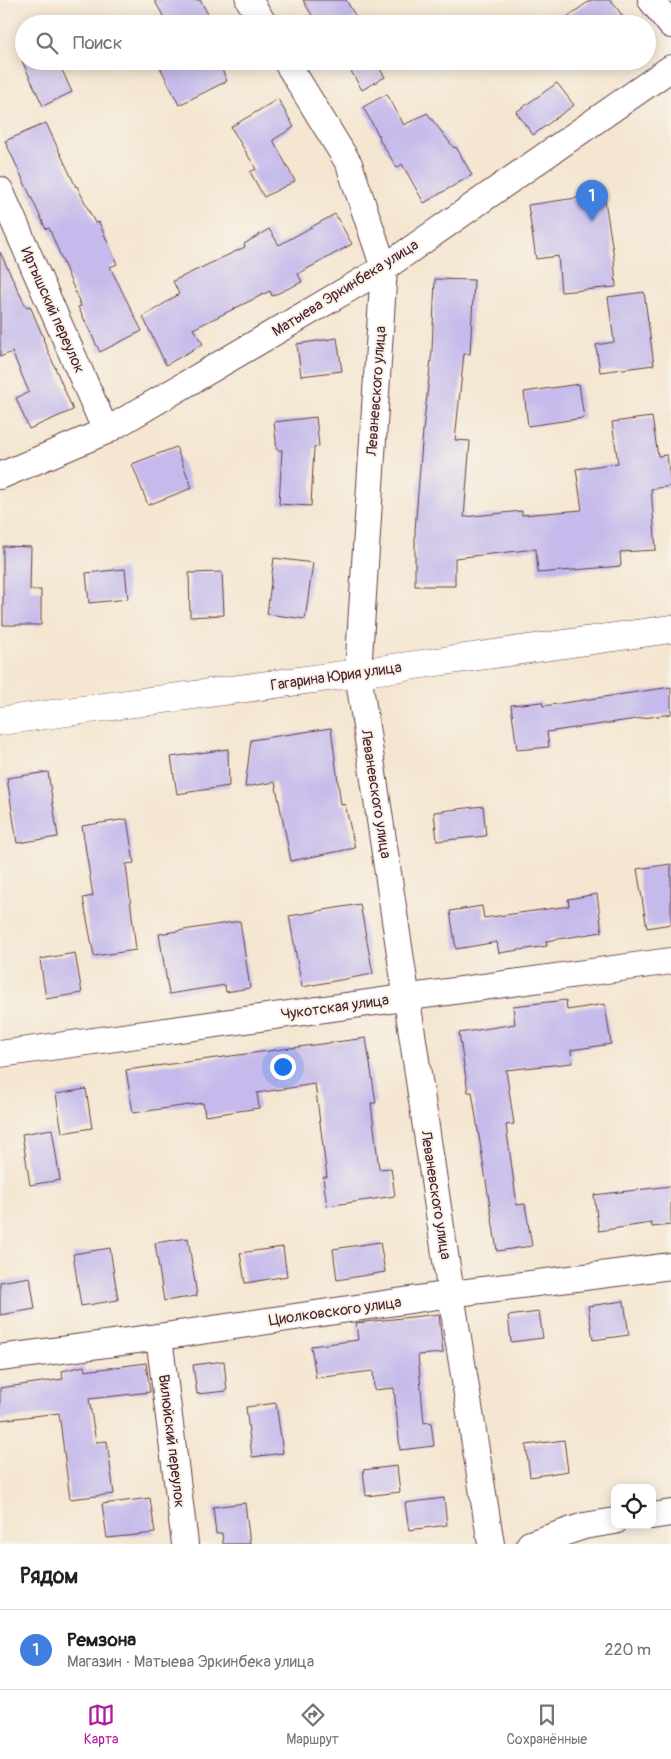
<!DOCTYPE html>
<html lang="ru">
<head>
<meta charset="utf-8">
<style>
	:root { --surface:#fff; --page:#f2f2f2; --text:#202124; --muted:#757577; --line:#e0e0e0; --accent:#b5179e }
	body { margin:0; font-family:Pangolin,sans-serif; background:var(--page); color:var(--text) }
	.controls { position:absolute; right:15px; bottom:15px; display:grid; overflow:hidden; border-radius:10px; box-shadow:0 2px 12px #0003 }
	.controls button { width:45px; height:45px; display:grid; place-items:center; padding:0; border:0; border-bottom:1px solid var(--line); background:var(--surface); color:var(--text); font:25px sans-serif }
	.you { position:absolute; left:282px; top:1066px; width:18px; height:18px; margin:-12px; border:4px solid #fff; border-radius:50%; background:#1a73e8; box-shadow:0 0 0 8px #1a73e833 }
	.badge { display:grid; place-items:center; width:32px; height:32px; border-radius:50%; background:var(--accent); color:#fff; font-size:16px; font-weight:700 }
	.pin { position:absolute; translate:-50% -41px; filter:drop-shadow(0 1px 2px #0008) }
	.pin::after { content:''; position:absolute; top:26px; width:18px; height:15px; background:inherit; clip-path:polygon(0 0,100% 0,50% 100%) }
	.list { margin:0; padding:0; list-style:none }
	h2 { display:flex; justify-content:space-between; align-items:center; height:65px; margin:0; padding:0 20px; font-size:21px }
	h2 small { font-size:16px; font-weight:400; color:var(--muted) }
	.list li { display:grid; grid-template-columns:32px 1fr auto; gap:15px; align-items:center; box-sizing:border-box; height:80px; padding:0 20px; border-top:1px solid var(--line) }
	.list b { display:block; font-size:19px; white-space:nowrap }
	.list p { margin:0; font-size:16px; white-space:nowrap; color:var(--muted) }
	.list em { font-size:16px; font-style:normal; color:var(--muted) }
	.icon { flex:none; width:28px; height:28px; fill:none; stroke:currentColor; stroke-width:2; stroke-linecap:round; stroke-linejoin:round }
	.map { position:relative; flex:none; width:671px; height:1544px; overflow:hidden }
	.search { position:absolute; background:var(--surface); box-shadow:0 2px 12px #0003; left:15px; right:15px; top:15px; height:55px; display:flex; align-items:center; gap:12px; box-sizing:border-box; padding:0 18px; border-radius:28px; color:var(--muted); font-size:19px }
	.sheet { height:145px; background:var(--surface) }
	nav { display:flex; justify-content:space-around; align-items:center; box-sizing:border-box; height:70px; border-top:1px solid var(--line); background:var(--surface); font-size:14px; color:var(--muted) }
	nav a { display:grid; justify-items:center; gap:2px }
	nav .on { color:var(--accent) }
	.map>svg:first-child { display:block }
	.building { fill:#c5baeb }
	.lines { fill:none; stroke-linecap:round; stroke-linejoin:round }
	.minor-casing { stroke:#643d44; stroke-width:28 }
	.major-casing { stroke:#643d44; stroke-width:29 }
	.minor { stroke:#fff; stroke-width:26 }
	.major { stroke:#fff; stroke-width:28 }
	.labels { text-anchor:middle; stroke-width:4; stroke-linejoin:round; paint-order:stroke }
	.street-label { font-size:15px; fill:#4a1f2b; stroke:#f7f3e8 }
</style>
</head>
<body>
<div class="map">
<svg width="671" height="1544" viewBox="0 0 671 1544">
	<rect width="100%" height="100%" fill="#f7f3e8"/>
	<filter id="ink" filterUnits="userSpaceOnUse"><feTurbulence type="fractalNoise" baseFrequency=".02" numOctaves="2"/><feDisplacementMap in="SourceGraphic" scale="10" xChannelSelector="R" yChannelSelector="G"/><feConvolveMatrix kernelMatrix="1 2 1 2 8 2 1 2 1" color-interpolation-filters="sRGB"/></filter>
	<filter id="wash" filterUnits="userSpaceOnUse"><feTurbulence type="fractalNoise" baseFrequency=".0096" numOctaves="4" result="noise"/><feDisplacementMap in="SourceGraphic" scale="20" xChannelSelector="R" yChannelSelector="G"/><feGaussianBlur stdDeviation="1.12" result="paint"/><feColorMatrix in="noise" values="0 0 0 0 0 0 0 0 0 0 0 0 0 0 0 0 0 1.4 0 .05"/><feComposite in="paint" operator="in"/></filter>
	<g filter="url(#wash)">
		<rect width="100%" height="100%" fill="#f4e6d1"/>
		<g id="blocks">
			<g class="building">
				<path d="M 154,0 L 200,0 L 213,23 L 168,24 Z"/>
				<path d="M 303,0 L 346,0 L 356,17 L 342,24 L 317,24 Z"/>
				<path d="M 591,0 L 611,0 L 628,24 L 557,24 Z"/>
				<path d="M 22,61 L 58,61 L 72,92 L 43,106 Z"/>
				<path d="M 157,61 L 218,61 L 227,81 L 179,105 Z"/>
				<path d="M 345,61 L 375,61 L 385,77 L 362,90 Z"/>
				<path d="M 557,83 L 574,105 L 533,135 L 516,112 Z"/>
				<path d="M 387,94 L 404,125 L 427,113 L 454,148 L 456,147 L 472,175 L 424,203 L 402,164 L 397,168 L 379,139 L 380,138 L 363,107 Z"/>
				<path d="M 278,99 L 294,127 L 273,140 L 295,181 L 264,197 L 250,172 L 256,169 L 231,127 Z"/>
				<path d="M 46,123 L 76,187 L 77,186 L 95,223 L 99,222 L 117,264 L 110,267 L 142,331 L 100,352 L 78,307 L 81,306 L 49,228 L 46,229 L 5,141 Z"/>
				<path d="M 604,194 L 614,258 L 616,287 L 561,292 L 558,256 L 536,259 L 528,205 Z"/>
				<path d="M 335,214 L 352,244 L 298,274 L 302,282 L 272,296 L 270,291 L 193,329 L 203,344 L 166,365 L 143,317 L 179,294 L 173,281 L 245,247 L 244,244 L 269,229 L 279,245 Z"/>
				<path d="M 0,252 L 26,307 L 30,306 L 44,339 L 43,339 L 73,410 L 29,429 L 16,398 L 29,392 L 12,352 L 0,357 Z"/>
				<path d="M 435,279 L 474,280 L 470,354 L 464,354 L 455,440 L 470,441 L 464,517 L 522,511 L 522,515 L 582,510 L 576,469 L 618,463 L 612,422 L 652,417 L 658,456 L 667,455 L 671,486 L 651,489 L 656,550 L 620,552 L 621,566 L 538,573 L 536,549 L 455,558 L 455,586 L 415,586 L 415,530 L 423,431 L 432,350 Z"/>
				<path d="M 644,292 L 654,365 L 600,372 L 596,345 L 614,342 L 608,297 Z"/>
				<path d="M 337,338 L 342,371 L 301,376 L 297,344 Z"/>
				<path d="M 579,384 L 584,418 L 528,426 L 524,392 Z"/>
				<path d="M 316,417 L 319,446 L 314,447 L 311,506 L 279,504 L 282,450 L 277,450 L 274,422 Z"/>
				<path d="M 176,447 L 192,488 L 148,505 L 132,464 Z"/>
				<path d="M 3,546 L 31,547 L 30,590 L 41,590 L 41,625 L 3,625 Z"/>
				<path d="M 274,558 L 313,563 L 305,619 L 267,614 Z"/>
				<path d="M 125,569 L 128,599 L 89,603 L 86,573 Z"/>
				<path d="M 222,572 L 224,615 L 190,617 L 189,573 Z"/>
				<path d="M 671,687 L 671,714 L 547,732 L 549,747 L 517,750 L 511,705 L 542,702 L 543,706 Z"/>
				<path d="M 331,728 L 341,805 L 345,804 L 355,848 L 291,861 L 275,782 L 245,787 L 251,740 Z"/>
				<path d="M 228,749 L 229,786 L 177,794 L 171,757 Z"/>
				<path d="M 48,772 L 58,837 L 17,843 L 7,778 Z"/>
				<path d="M 483,806 L 486,836 L 437,841 L 434,812 Z"/>
				<path d="M 127,819 L 134,863 L 126,864 L 136,950 L 94,956 L 83,898 L 93,896 L 82,826 Z"/>
				<path d="M 671,864 L 671,924 L 647,928 L 637,869 Z"/>
				<path d="M 597,894 L 602,932 L 546,941 L 547,946 L 499,953 L 497,942 L 456,949 L 450,911 L 482,906 L 484,918 L 569,906 L 568,899 Z"/>
				<path d="M 360,904 L 373,974 L 302,987 L 289,916 Z"/>
				<path d="M 240,921 L 250,988 L 226,992 L 225,985 L 169,994 L 159,934 Z"/>
				<path d="M 75,953 L 82,993 L 46,999 L 40,959 Z"/>
				<path d="M 566,1000 L 567,1010 L 605,1004 L 611,1044 L 571,1050 L 572,1063 L 506,1070 L 514,1124 L 506,1125 L 517,1205 L 525,1204 L 532,1246 L 497,1251 L 472,1092 L 468,1092 L 459,1033 L 515,1024 L 513,1006 Z"/>
				<path d="M 366,1038 L 376,1103 L 371,1103 L 379,1169 L 391,1168 L 395,1196 L 327,1206 L 323,1177 L 327,1177 L 315,1084 L 257,1093 L 259,1108 L 205,1116 L 203,1103 L 133,1113 L 126,1070 Z"/>
				<path d="M 86,1089 L 92,1128 L 62,1133 L 56,1094 Z"/>
				<path d="M 52,1129 L 60,1180 L 30,1185 L 22,1134 Z"/>
				<path d="M 671,1186 L 671,1225 L 652,1227 L 651,1223 L 599,1231 L 594,1195 Z"/>
				<path d="M 188,1238 L 197,1296 L 164,1301 L 155,1243 Z"/>
				<path d="M 380,1242 L 385,1272 L 337,1280 L 333,1249 Z"/>
				<path d="M 283,1247 L 287,1276 L 245,1283 L 240,1253 Z"/>
				<path d="M 110,1248 L 118,1300 L 81,1306 L 73,1254 Z"/>
				<path d="M 30,1277 L 35,1309 L 0,1315 L 0,1282 Z"/>
				<path d="M 624,1301 L 629,1335 L 593,1340 L 588,1306 Z"/>
				<path d="M 539,1312 L 543,1338 L 511,1342 L 508,1316 Z"/>
				<path d="M 439,1314 L 443,1353 L 418,1355 L 424,1423 L 431,1422 L 434,1446 L 400,1450 L 394,1388 L 374,1390 L 373,1371 L 316,1378 L 311,1346 L 358,1340 L 356,1323 Z"/>
				<path d="M 224,1361 L 227,1391 L 197,1394 L 193,1365 Z"/>
				<path d="M 146,1363 L 150,1392 L 89,1399 L 96,1442 L 107,1441 L 114,1494 L 70,1499 L 59,1413 L 0,1420 L 0,1388 L 63,1379 L 62,1371 L 84,1366 L 85,1371 Z"/>
				<path d="M 276,1403 L 283,1453 L 252,1457 L 246,1407 Z"/>
				<path d="M 564,1440 L 568,1471 L 530,1477 L 526,1445 Z"/>
				<path d="M 397,1466 L 400,1492 L 366,1496 L 363,1470 Z"/>
				<path d="M 150,1498 L 155,1533 L 107,1538 L 102,1504 Z"/>
				<path d="M 444,1498 L 447,1525 L 409,1530 L 405,1503 Z"/>
				<path d="M 245,1503 L 250,1544 L 223,1544 L 222,1533 L 216,1534 L 213,1507 Z"/>
			</g>
		</g>
	</g>
	<g filter="url(#ink)">
		<use href="#blocks" fill-opacity="0" stroke="#643d44" stroke-width="1"/>
		<g class="lines">
			<g class="minor-casing">
				<g id="minor">
					<path d="M 249,0 L 264,24"/>
					<path d="M 651,0 L 671,25"/>
					<path d="M 286,61 L 349,164 L 384,268 L 358,673 L 451,1294 L 491,1544"/>
					<path d="M 0,190 L 106,431"/>
					<path d="M 0,476 L 106,431 L 384,268 L 671,68"/>
					<path d="M 0,1054 L 671,961"/>
					<path d="M 159,1337 L 185,1544"/>
					<path d="M 0,1358 L 159,1337 L 451,1294 L 671,1266"/>
					<path d="M 652,1516 L 671,1513"/>
					<path d="M 530,1544 L 584,1526 L 615,1521"/>
				</g>
			</g>
			<g class="major-casing">
				<path id="major" d="M 0,721 L 358,673 L 671,629"/>
			</g>
			<use href="#minor" class="minor"/>
			<use href="#major" class="major"/>
		</g>
	</g>
	<g class="labels">
		<g class="street-label">
			<text transform="translate(345 288) rotate(-32)" y="5">Матыева Эркинбека улица</text>
			<text transform="translate(53 310) rotate(66)" y="5">Иртышский переулок</text>
			<text transform="translate(376 391) rotate(-86)" y="5">Леваневского улица</text>
			<text transform="translate(336 676) rotate(-8)" y="5">Гагарина Юрия улица</text>
			<text transform="translate(376 794) rotate(81)" y="5">Леваневского улица</text>
			<text transform="translate(335 1007) rotate(-8)" y="5">Чукотская улица</text>
			<text transform="translate(436 1195) rotate(81)" y="5">Леваневского улица</text>
			<text transform="translate(335 1311) rotate(-8)" y="5">Циолковского улица</text>
			<text transform="translate(172 1441) rotate(83)" y="5">Вилюйский переулок</text>
		</g>
	</g>
</svg>
<div class="controls">
<button><svg class="icon" aria-label="locate" viewBox="0 0 24 24"><circle cx="12" cy="12" r="6"/><path d="M12 2v4M12 18v4M2 12h4M18 12h4"/></svg></button>
</div>
<div class="you"></div>
<div class="pin badge" style="left:592px;top:221px;background:#3f7fe0">1</div>
<div class="search"><svg class="icon" aria-label="search" viewBox="0 0 24 24"><circle cx="10" cy="10" r="6"/><path d="M15 15l6 6"/></svg>Поиск</div>
</div>
<section class="sheet">
<h2>Рядом<small></small></h2>
<ul class="list">
<li><span class="badge" style="background:#3f7fe0">1</span><div><b>Ремзона</b><p>Магазин · Матыева Эркинбека улица</p></div><em>220 m</em></li>
</ul>
</section>
<nav>
<a class="on"><svg class="icon" aria-label="map" viewBox="0 0 24 24"><path d="M3 6l6-2 6 2 6-2v14l-6 2-6-2-6 2zM9 4v14M15 6v14"/></svg>Карта</a>
<a><svg class="icon" aria-label="directions" viewBox="0 0 24 24"><path d="M12 3l9 9-9 9-9-9zM9 14v-3h6M13 9l2 2-2 2"/></svg>Маршрут</a>
<a><svg class="icon" aria-label="saved" viewBox="0 0 24 24"><path d="M7 4h10v16l-5-4-5 4z"/></svg>Сохранённые</a>
</nav>
</body>
</html>
